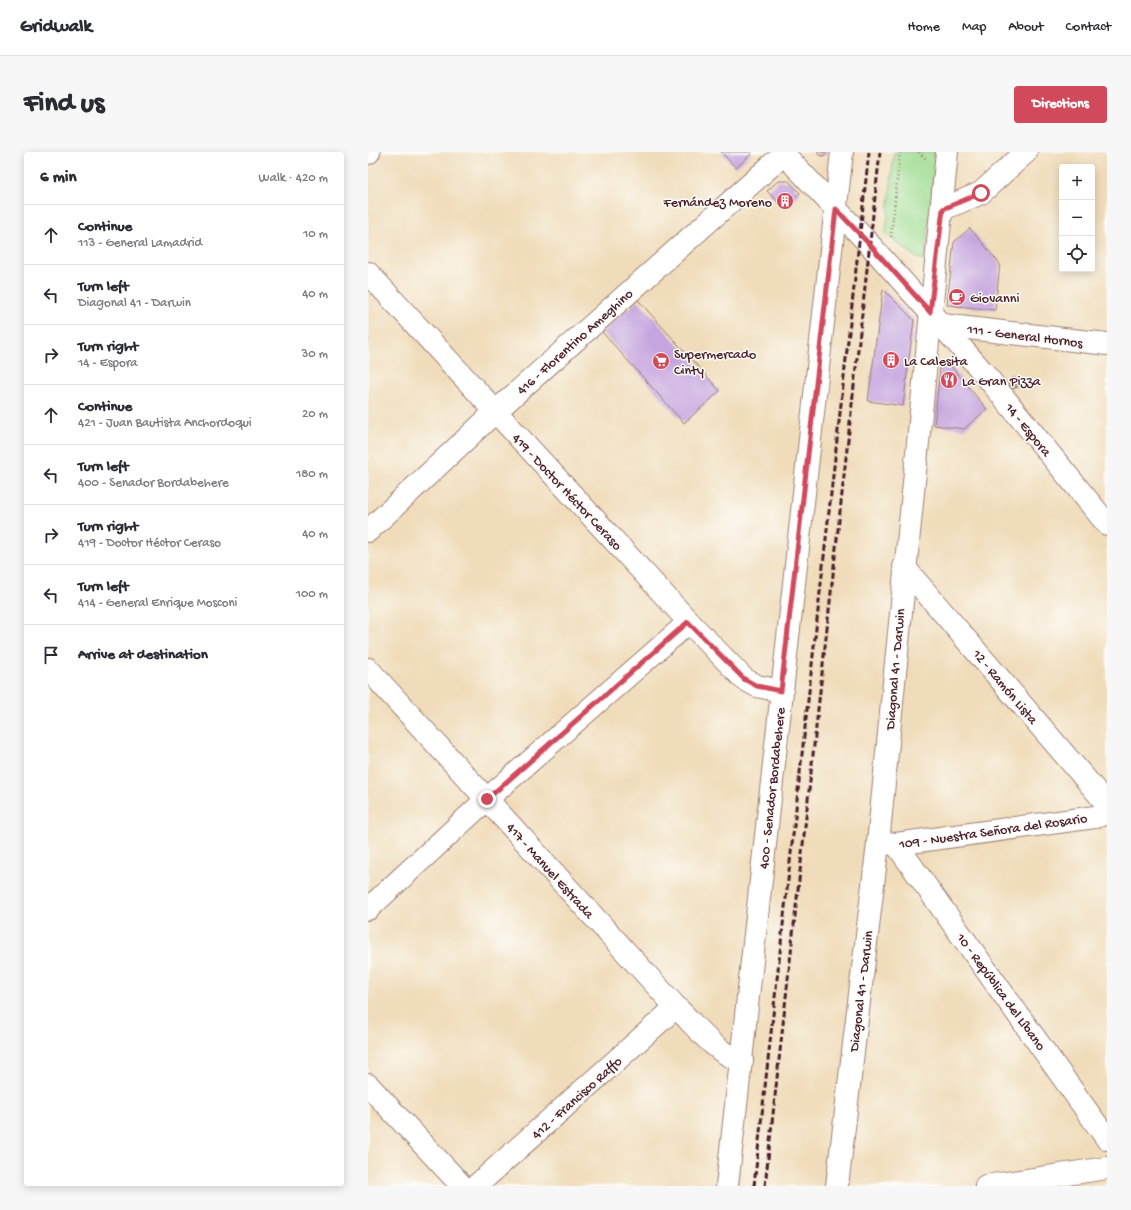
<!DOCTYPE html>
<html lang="en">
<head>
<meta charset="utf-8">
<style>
	:root { --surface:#fff; --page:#f7f7f7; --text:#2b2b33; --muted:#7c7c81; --line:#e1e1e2; --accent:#d1495b }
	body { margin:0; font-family:"Gochi Hand",sans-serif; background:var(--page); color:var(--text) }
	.controls { position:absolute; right:12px; top:12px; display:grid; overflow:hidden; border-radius:4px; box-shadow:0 2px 10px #0003 }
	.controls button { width:36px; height:36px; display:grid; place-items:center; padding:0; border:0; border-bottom:1px solid var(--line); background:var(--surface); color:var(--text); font:20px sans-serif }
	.stop { position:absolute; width:12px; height:12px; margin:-9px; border:3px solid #d1495b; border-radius:50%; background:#fff }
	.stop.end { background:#d1495b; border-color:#fff; box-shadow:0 1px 4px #0008 }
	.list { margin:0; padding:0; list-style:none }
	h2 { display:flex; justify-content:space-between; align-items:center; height:52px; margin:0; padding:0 16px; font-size:17px }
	h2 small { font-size:13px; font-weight:400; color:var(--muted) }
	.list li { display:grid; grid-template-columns:26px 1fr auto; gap:12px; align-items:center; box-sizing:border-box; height:60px; padding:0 16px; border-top:1px solid var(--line) }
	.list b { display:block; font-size:15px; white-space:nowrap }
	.list p { margin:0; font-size:13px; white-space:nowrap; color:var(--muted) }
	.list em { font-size:13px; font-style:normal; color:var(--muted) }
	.icon { flex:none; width:22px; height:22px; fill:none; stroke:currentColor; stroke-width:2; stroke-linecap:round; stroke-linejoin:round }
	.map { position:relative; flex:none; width:739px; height:1034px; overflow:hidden; border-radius:4px }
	header { display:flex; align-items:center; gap:24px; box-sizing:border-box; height:56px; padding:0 20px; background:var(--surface); border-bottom:1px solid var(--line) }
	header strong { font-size:19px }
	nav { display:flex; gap:22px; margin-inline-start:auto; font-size:14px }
	.intro { display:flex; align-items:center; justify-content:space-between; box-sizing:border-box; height:96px; padding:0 24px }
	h1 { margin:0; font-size:28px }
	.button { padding:10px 18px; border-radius:4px; background:var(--accent); color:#fff; font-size:14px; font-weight:700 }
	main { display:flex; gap:24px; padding:0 24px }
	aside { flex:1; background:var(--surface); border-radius:4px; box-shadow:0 2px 10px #0003 }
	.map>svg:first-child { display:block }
	.green { fill:#9edc91; stroke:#747e5e }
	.building { fill:#c5a4df }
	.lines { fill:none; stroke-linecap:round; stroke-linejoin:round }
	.minor-casing { stroke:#9d7e72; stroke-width:24 }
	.path { stroke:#9d7e72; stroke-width:2.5; stroke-dasharray:1 3; stroke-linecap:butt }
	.minor { stroke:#fff; stroke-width:22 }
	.rail { stroke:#4a1f2b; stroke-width:3; stroke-dasharray:6 3; stroke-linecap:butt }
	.tree { fill:#a2937c }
	.route { stroke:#d1495b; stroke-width:5 }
	.labels { text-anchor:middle; stroke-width:3; stroke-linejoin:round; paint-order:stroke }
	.poi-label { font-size:14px; fill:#4a1f2b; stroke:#fdfcf7; text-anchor:start }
	.street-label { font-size:14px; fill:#4a1f2b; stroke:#fdfcf7 }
</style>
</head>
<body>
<header>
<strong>Gridwalk</strong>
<nav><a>Home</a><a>Map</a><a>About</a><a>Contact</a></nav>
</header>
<div class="intro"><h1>Find us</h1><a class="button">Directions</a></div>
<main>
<aside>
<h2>6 min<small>Walk · 420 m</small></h2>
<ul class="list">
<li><svg class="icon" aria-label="ahead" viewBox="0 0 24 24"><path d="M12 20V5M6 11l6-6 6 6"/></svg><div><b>Continue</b><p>113 - General Lamadrid</p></div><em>10 m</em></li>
<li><svg class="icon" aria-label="left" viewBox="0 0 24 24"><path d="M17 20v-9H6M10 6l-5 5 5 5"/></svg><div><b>Turn left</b><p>Diagonal 41 - Darwin</p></div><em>40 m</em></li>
<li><svg class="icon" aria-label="right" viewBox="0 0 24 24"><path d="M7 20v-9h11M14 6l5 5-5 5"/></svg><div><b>Turn right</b><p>14 - Espora</p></div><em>30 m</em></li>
<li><svg class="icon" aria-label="ahead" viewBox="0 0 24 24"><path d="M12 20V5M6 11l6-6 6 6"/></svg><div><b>Continue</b><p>421 - Juan Bautista Anchordoqui</p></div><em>20 m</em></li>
<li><svg class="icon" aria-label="left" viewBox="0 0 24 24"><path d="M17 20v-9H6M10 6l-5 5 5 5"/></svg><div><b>Turn left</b><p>400 - Senador Bordabehere</p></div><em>180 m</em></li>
<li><svg class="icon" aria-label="right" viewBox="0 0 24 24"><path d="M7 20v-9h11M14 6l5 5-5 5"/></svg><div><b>Turn right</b><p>419 - Doctor Héctor Ceraso</p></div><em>40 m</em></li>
<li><svg class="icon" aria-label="left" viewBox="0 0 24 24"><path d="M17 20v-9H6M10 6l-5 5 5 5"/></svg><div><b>Turn left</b><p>414 - General Enrique Mosconi</p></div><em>100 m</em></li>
<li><svg class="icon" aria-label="arrive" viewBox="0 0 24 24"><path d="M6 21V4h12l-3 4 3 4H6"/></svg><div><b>Arrive at destination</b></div></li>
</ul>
</aside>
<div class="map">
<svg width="739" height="1034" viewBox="0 0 739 1034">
	<rect width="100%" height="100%" fill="#fdfcf7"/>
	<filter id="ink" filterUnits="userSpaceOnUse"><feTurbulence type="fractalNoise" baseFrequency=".025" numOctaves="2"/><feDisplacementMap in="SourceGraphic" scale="8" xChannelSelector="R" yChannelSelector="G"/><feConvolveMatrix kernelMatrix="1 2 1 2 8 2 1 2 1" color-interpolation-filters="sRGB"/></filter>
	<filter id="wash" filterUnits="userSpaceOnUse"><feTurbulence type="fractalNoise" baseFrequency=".012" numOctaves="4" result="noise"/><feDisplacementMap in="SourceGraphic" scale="16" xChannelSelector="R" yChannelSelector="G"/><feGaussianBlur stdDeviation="0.9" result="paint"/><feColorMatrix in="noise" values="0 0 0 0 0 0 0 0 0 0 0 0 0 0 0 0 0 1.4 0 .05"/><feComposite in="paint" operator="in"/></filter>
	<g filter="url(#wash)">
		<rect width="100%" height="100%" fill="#f0dcba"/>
		<path class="green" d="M 526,0 L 568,0 L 557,108 L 549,106 L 518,82 Z"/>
		<g id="blocks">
			<g class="building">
				<path d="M 353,0 L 384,0 L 384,1 L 368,16 Z"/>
				<path d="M 449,0 L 461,0 L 455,4 L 451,3 Z"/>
				<path d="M 410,29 L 421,29 L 432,41 L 416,56 L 399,39 Z"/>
				<path d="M 602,76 L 632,112 L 627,158 L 579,153 L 586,90 Z"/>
				<path d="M 515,137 L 546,168 L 535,254 L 500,249 Z"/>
				<path d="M 270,148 L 352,239 L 316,271 L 234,180 Z"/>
				<path d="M 582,213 L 619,257 L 596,277 L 566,273 L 572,216 Z"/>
			</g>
		</g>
	</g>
	<g filter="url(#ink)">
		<use href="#blocks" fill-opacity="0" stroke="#9d7e72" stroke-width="1"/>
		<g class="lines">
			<g class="minor-casing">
				<g id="minor">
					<path d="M 414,0 L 502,93 L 615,220 L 739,372"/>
					<path d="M 0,1 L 1,0"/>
					<path d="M 575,57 L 613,41 L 658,0"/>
					<path d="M 0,121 L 321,470 L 376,527 L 389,534 L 413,539"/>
					<path d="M 574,173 L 739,192"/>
					<path d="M 0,379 L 127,260 L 416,2"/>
					<path d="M 536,415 L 739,652"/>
					<path d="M 0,517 L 308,855 C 327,873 349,903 374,909"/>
					<path d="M 515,691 L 528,692 L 727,665 L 739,661"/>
					<path d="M 528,692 L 739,987"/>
					<path d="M 0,757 L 119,647 L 321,470"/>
					<path d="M 0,933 L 94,1034"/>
					<path d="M 108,1034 L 308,855"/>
					<path d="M 359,1034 L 474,0"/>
					<path d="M 469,1034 L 510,691 L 579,0"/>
					<path d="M 618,1034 L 739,1016"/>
				</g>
			</g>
			<g class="path">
				<path d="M 551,0 L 558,7"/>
				<path d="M 523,85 L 532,0"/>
			</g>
			<use href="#minor" class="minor"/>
			<g class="rail">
				<path d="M 386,1034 L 501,0"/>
				<path d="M 397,1034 L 512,0"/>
			</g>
		</g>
		<circle class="tree" cx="646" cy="231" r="6"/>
	</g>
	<g class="lines" filter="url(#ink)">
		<path class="route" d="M 119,647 L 320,470 L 376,527 L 389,534 L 413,539 L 468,57 L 502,93 L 562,160 L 575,57 L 613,41"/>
	</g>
	<defs>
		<g id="building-disc" transform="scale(0.9)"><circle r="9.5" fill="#d1495b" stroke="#fdfcf7"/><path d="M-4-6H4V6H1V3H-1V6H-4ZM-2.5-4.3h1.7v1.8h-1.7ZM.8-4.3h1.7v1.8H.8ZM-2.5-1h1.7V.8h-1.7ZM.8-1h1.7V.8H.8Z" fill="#fff"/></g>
		<g id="cafe-disc" transform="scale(0.9)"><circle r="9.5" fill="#d1495b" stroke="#fdfcf7"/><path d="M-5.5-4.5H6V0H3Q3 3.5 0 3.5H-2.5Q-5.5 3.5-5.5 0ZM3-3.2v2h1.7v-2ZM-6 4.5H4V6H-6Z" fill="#fff"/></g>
		<g id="supermarket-disc" transform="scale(0.9)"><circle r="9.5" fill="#d1495b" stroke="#fdfcf7"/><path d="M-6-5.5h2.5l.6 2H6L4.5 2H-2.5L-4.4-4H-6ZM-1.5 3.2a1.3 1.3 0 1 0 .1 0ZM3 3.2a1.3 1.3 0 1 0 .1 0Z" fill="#fff"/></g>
		<g id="restaurant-disc" transform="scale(0.9)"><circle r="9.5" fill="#d1495b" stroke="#fdfcf7"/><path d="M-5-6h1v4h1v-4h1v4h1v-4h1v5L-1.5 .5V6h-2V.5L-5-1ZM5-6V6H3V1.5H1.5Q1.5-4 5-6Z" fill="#fff"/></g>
	</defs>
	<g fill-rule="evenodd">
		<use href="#building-disc" x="417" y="49"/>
		<use href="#cafe-disc" x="589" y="145"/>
		<use href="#building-disc" x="523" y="208"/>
		<use href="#supermarket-disc" x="293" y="209"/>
		<use href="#restaurant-disc" x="581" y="228"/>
	</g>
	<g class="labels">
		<g class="poi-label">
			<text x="404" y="54" text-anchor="end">Fernández Moreno</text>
			<text x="602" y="150">Giovanni</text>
			<text x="306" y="206">Supermercado<tspan x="306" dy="16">Cinty</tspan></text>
			<text x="536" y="213">La Calesita</text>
			<text x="594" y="233">La Gran Pizza</text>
		</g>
		<g class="street-label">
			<text transform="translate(657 183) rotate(7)" y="5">111 - General Hornos</text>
			<text transform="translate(206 189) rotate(-42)" y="5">416 - Florentino Ameghino</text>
			<text transform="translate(661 277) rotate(51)" y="5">14 - Espora</text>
			<text transform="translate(200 339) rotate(47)" y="5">419 - Doctor Héctor Ceraso</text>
			<text transform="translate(526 517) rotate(-85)" y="5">Diagonal 41 - Darwin</text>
			<text transform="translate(638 534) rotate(50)" y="5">12 - Ramón Lista</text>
			<text transform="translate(403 636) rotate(-84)" y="5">400 - Senador Bordabehere</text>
			<text transform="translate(625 678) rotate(-8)" y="5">109 - Nuestra Señora del Rosario</text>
			<text transform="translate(183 718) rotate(48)" y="5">417 - Manuel Estrada</text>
			<text transform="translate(492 839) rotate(-83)" y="5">Diagonal 41 - Darwin</text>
			<text transform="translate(634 839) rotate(54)" y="5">10 - República del Líbano</text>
			<text transform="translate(208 945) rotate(-42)" y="5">412 - Francisco Raffo</text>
		</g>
	</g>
</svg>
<div class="controls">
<button>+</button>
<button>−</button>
<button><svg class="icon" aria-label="locate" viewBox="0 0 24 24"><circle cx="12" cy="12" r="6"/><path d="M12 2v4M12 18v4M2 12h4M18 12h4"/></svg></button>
</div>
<div class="stop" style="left:613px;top:41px"></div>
<div class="stop end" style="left:119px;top:647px"></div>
</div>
</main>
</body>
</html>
